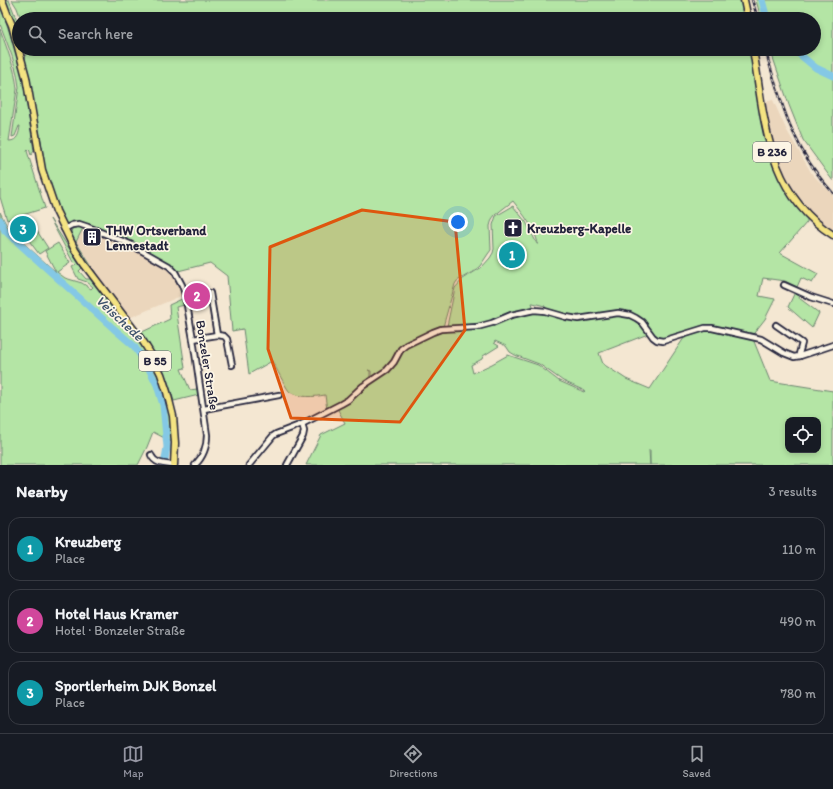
<!DOCTYPE html>
<html lang="en">
<head>
<meta charset="utf-8">
<style>
	:root { --surface:#171b24; --page:#242831; --text:#f1f3f6; --muted:#9ea1a6; --line:#363941; --accent:#9495a2 }
	body { margin:0; font-family:Itim,sans-serif; background:var(--page); color:var(--text) }
	.controls { position:absolute; right:12px; bottom:12px; display:grid; overflow:hidden; border-radius:8px; box-shadow:0 2px 6px #0003 }
	.controls button { width:36px; height:36px; display:grid; place-items:center; padding:0; border:0; border-bottom:1px solid var(--line); background:var(--surface); color:var(--text); font:20px sans-serif }
	.you { position:absolute; left:458px; top:222px; width:14px; height:14px; margin:-10px; border:3px solid #fff; border-radius:50%; background:#1a73e8; box-shadow:0 0 0 6px #1a73e833 }
	.badge { display:grid; place-items:center; width:26px; height:26px; border-radius:50%; background:var(--accent); color:#fff; font-size:13px; font-weight:700 }
	.pin { position:absolute; translate:-50% -50%; border:2px solid #fff; box-shadow:0 1px 4px #0006 }
	.list { margin:0; padding:0; list-style:none }
	h2 { display:flex; justify-content:space-between; align-items:center; height:52px; margin:0; padding:0 16px; font-size:17px }
	h2 small { font-size:13px; font-weight:400; color:var(--muted) }
	.list li { display:grid; grid-template-columns:26px 1fr auto; gap:12px; align-items:center; box-sizing:border-box; height:64px; margin:0 8px 8px; padding:0 8px; border:1px solid var(--line); border-radius:12px }
	.list b { display:block; font-size:15px; white-space:nowrap }
	.list p { margin:0; font-size:13px; white-space:nowrap; color:var(--muted) }
	.list em { font-size:13px; font-style:normal; color:var(--muted) }
	.icon { flex:none; width:22px; height:22px; fill:none; stroke:currentColor; stroke-width:2; stroke-linecap:round; stroke-linejoin:round }
	.map { position:relative; flex:none; width:833px; height:465px; overflow:hidden }
	.search { position:absolute; background:var(--surface); box-shadow:0 2px 6px #0003; left:12px; right:12px; top:12px; height:44px; display:flex; align-items:center; gap:10px; box-sizing:border-box; padding:0 14px; border-radius:22px; color:var(--muted); font-size:15px }
	.sheet { height:268px; background:var(--surface) }
	nav { display:flex; justify-content:space-around; align-items:center; box-sizing:border-box; height:56px; border-top:1px solid var(--line); background:var(--surface); font-size:11px; color:var(--muted) }
	nav a { display:grid; justify-items:center; gap:2px }
	nav .on { color:var(--accent) }
	.map>svg:first-child { display:block }
	.built { fill:#ebd6bc }
	.green { fill:#b4e5a5; stroke:#6b8470; fill-rule:evenodd }
	.lines { fill:none; stroke-linecap:round; stroke-linejoin:round }
	.river { stroke:#84c8e5; stroke-width:7 }
	.minor-casing { stroke:#22223b; stroke-width:8 }
	.major-casing { stroke:#22223b; stroke-width:9 }
	.minor { stroke:#fcf5e5; stroke-width:4.5 }
	.major { stroke:#f4e382; stroke-width:6 }
	.rail-casing { stroke:#22223b; stroke-width:2.5 }
	.rail { stroke:#fcf5e5; stroke-width:1; stroke-dasharray:3; stroke-linecap:butt }
	.marked { fill:#de560e; fill-opacity:0.2; stroke:#de560e; stroke-width:3; stroke-linejoin:round }
	.labels { text-anchor:middle; stroke-width:3.5; stroke-linejoin:round; paint-order:stroke }
	.shield { fill:#fcf5e5; stroke:#63616e; stroke-width:1 }
	.shield-label { font-size:12px; font-weight:bold; fill:#22223b }
	.poi-label { font-size:13px; font-weight:bold; fill:#22223b; stroke:#fcf5e5; text-anchor:start }
	.street-label { font-size:13px; fill:#22223b; stroke:#fcf5e5 }
	.water-label { font-size:14px; font-style:italic; fill:#3f546e; stroke:#fcf5e5 }
</style>
</head>
<body>
<div class="map">
<svg width="833" height="465" viewBox="0 0 833 465">
	<rect width="100%" height="100%" fill="#f4e7d2"/>
	<filter id="ink" filterUnits="userSpaceOnUse"><feTurbulence type="fractalNoise" baseFrequency=".025" numOctaves="2"/><feDisplacementMap in="SourceGraphic" scale="8" xChannelSelector="R" yChannelSelector="G"/><feConvolveMatrix kernelMatrix="1 2 1 2 8 2 1 2 1" color-interpolation-filters="sRGB"/></filter>
	<g filter="url(#ink)">
		<g class="built">
			<path d="M 773,100 L 786,129 L 812,174 L 833,195 L 833,233 L 803,207 L 787,184 L 771,141 L 764,102 Z"/>
			<path d="M 83,228 L 125,244 L 167,266 L 173,272 L 182,289 L 183,295 L 129,318 L 116,303 L 98,279 L 92,267 L 76,242 Z"/>
		</g>
		<g class="green">
			<path d="M 5,0 L 9,0 L 18,23 L 19,27 L 19,41 Z"/>
			<path d="M 12,0 L 742,0 L 746,19 L 21,19 L 17,8 Z"/>
			<path d="M 756,0 L 833,0 L 833,181 L 803,140 L 789,105 L 770,49 L 814,49 L 814,19 L 761,19 Z"/>
			<path d="M 0,4 L 17,55 L 22,74 L 34,151 L 31,155 L 29,149 L 27,151 L 45,208 L 7,220 L 0,197 L 0,29 C 7,49 15,68 17,89 L 9,141 C 18,141 19,133 20,126 L 19,126 L 15,136 L 12,137 L 19,87 L 17,74 L 12,56 L 0,24 Z"/>
			<path d="M 27,49 L 751,49 L 765,137 L 773,165 L 793,201 L 807,218 L 807,222 L 780,253 L 818,274 L 812,283 L 801,278 L 797,287 L 785,281 L 763,278 L 759,296 L 775,299 L 765,319 L 754,333 L 753,336 L 708,326 L 697,329 L 671,338 L 662,340 L 659,339 L 654,336 L 640,319 L 623,312 L 614,312 L 613,315 C 622,314 636,316 641,323 C 644,326 646,331 648,334 L 599,353 L 603,364 L 626,379 L 650,389 L 686,335 L 707,329 L 753,339 L 770,381 L 833,391 L 833,465 L 650,465 L 650,450 L 649,450 L 650,465 L 306,465 L 321,435 L 345,423 L 336,406 L 327,410 L 325,395 C 314,397 299,398 290,392 C 287,390 275,366 272,361 L 249,374 L 243,329 L 232,331 L 227,276 L 210,263 L 178,271 L 131,242 L 80,222 L 68,224 L 64,222 L 56,203 L 45,169 L 41,141 L 25,59 ZM 513,201 C 523,214 535,228 538,244 L 537,244 L 526,222 L 513,206 L 496,216 L 493,225 L 494,249 L 493,253 L 490,258 L 482,267 L 463,279 L 455,288 L 447,326 L 450,328 L 482,324 L 499,319 L 516,312 L 531,309 L 533,306 L 532,303 L 533,303 L 545,306 L 544,310 L 577,319 L 590,317 L 591,318 L 577,321 L 545,313 L 533,312 L 516,314 L 481,328 L 444,331 C 433,333 411,342 404,349 C 398,356 395,364 389,370 C 380,379 368,384 358,392 L 356,392 L 370,376 L 370,371 L 368,370 L 371,371 L 371,376 L 368,381 C 378,376 387,371 393,361 C 396,356 398,350 403,346 C 412,338 432,332 443,327 L 455,284 L 457,281 L 474,271 L 480,266 L 488,254 L 491,250 L 490,226 L 492,219 L 495,215 ZM 495,341 L 506,346 L 510,352 L 515,355 L 539,364 L 563,381 L 585,391 L 584,392 L 559,381 L 538,365 L 508,355 L 492,364 L 473,373 L 471,365 L 482,359 L 483,356 L 499,346 L 494,343 ZM 788,420 L 818,420 L 818,450 L 788,450 Z"/>
			<path d="M 0,212 L 9,230 L 39,257 L 56,272 L 45,251 L 58,243 L 70,263 L 57,272 L 65,278 L 82,283 L 91,289 L 93,287 L 87,282 L 78,279 L 72,267 L 76,265 L 73,262 L 50,219 L 82,268 L 79,271 L 86,279 L 90,279 L 145,349 L 159,375 L 165,391 L 172,419 L 172,442 L 153,432 L 147,447 L 138,465 L 0,465 Z"/>
			<path d="M 77,227 L 83,228 L 76,242 L 99,278 L 98,279 C 92,270 72,244 71,234 C 71,231 71,231 73,228 Z"/>
			<path d="M 37,231 L 48,248 L 39,254 L 27,238 Z"/>
			<path d="M 795,292 L 801,294 L 799,298 L 819,313 L 812,328 L 788,307 Z"/>
			<path d="M 184,298 L 185,305 L 176,307 L 185,368 L 181,369 L 190,390 L 197,389 L 199,395 L 174,401 L 168,382 L 158,359 L 140,333 L 170,319 L 169,305 Z"/>
		</g>
		<g class="lines">
			<g class="river">
				<path d="M 762,0 L 767,19"/>
				<path d="M 793,49 L 816,68 L 833,76"/>
				<path d="M 0,220 L 5,231 L 113,328 L 134,346 L 147,365 L 157,385 L 163,405 L 167,447 L 164,465"/>
			</g>
			<g class="minor-casing">
				<g id="minor">
					<path d="M 64,229 L 72,225 L 79,224 L 88,227 L 130,244 L 169,266 L 175,272 L 182,285 L 185,294 L 193,339 L 207,435 C 207,447 203,457 195,465"/>
					<path d="M 784,285 L 811,297 L 833,304"/>
					<path d="M 210,293 L 217,335"/>
					<path d="M 776,325 L 802,343 L 799,354 L 800,356"/>
					<path d="M 193,339 L 217,335 L 224,336 L 227,339 L 232,365"/>
					<path d="M 204,409 L 279,395"/>
					<path d="M 151,455 C 155,464 164,464 173,465"/>
					<path d="M 249,465 L 273,436 L 276,434 L 302,424 L 341,404 L 348,400 L 363,386 L 387,370 L 394,362 L 401,349 L 406,345 L 433,332 L 441,329 L 477,327 L 492,323 L 511,315 L 534,310 L 545,311 L 566,317 L 578,319 L 618,313 L 630,315 L 636,318 L 642,322 L 653,337 L 657,340 L 663,341 L 705,328 L 712,328 L 761,339 L 784,353 L 794,357 L 800,356 L 833,345"/>
					<path d="M 287,465 L 303,436 L 304,431 L 302,424"/>
				</g>
			</g>
			<g class="major-casing">
				<g id="major">
					<path d="M 2,0 L 8,16 L 12,25 L 26,77 L 42,170 L 56,211 L 75,250 L 84,264 L 144,343 L 153,358 L 161,374 L 167,392 L 173,416 L 175,443 L 174,465"/>
					<path d="M 744,0 L 748,19"/>
					<path d="M 753,49 C 765,120 766,192 833,235"/>
				</g>
			</g>
			<use href="#minor" class="minor"/>
			<use href="#major" class="major"/>
			<g class="rail-casing">
				<g id="rail">
					<path d="M 752,0 L 758,19"/>
					<path d="M 765,49 C 781,103 793,150 833,193"/>
				</g>
			</g>
			<use href="#rail" class="rail"/>
		</g>
	</g>
	<path class="marked" d="M 362,210 L 455,222 L 465,330 L 400,422 L 291,418 L 268,349 L 270,247 Z"/>
	<defs>
		<g id="church-square" transform="scale(1)"><rect x="-9" y="-9" width="18" height="18" rx="4" fill="#22223b" stroke="#fcf5e5"/><path d="M-1.2-6h2.4v3.5h3.3v2.4h-3.3V6h-2.4V-.1h-3.3v-2.4h3.3Z" fill="#fff"/></g>
		<g id="building-square" transform="scale(1)"><rect x="-9" y="-9" width="18" height="18" rx="4" fill="#22223b" stroke="#fcf5e5"/><path d="M-4-6H4V6H1V3H-1V6H-4ZM-2.5-4.3h1.7v1.8h-1.7ZM.8-4.3h1.7v1.8H.8ZM-2.5-1h1.7V.8h-1.7ZM.8-1h1.7V.8H.8Z" fill="#fff"/></g>
	</defs>
	<g fill-rule="evenodd">
		<use href="#church-square" x="513" y="228"/>
		<use href="#building-square" x="92" y="237"/>
	</g>
	<g class="labels">
		<g class="shield">
			<rect x="753" y="142" width="38" height="20" rx="3"/>
			<rect x="139" y="351" width="32" height="20" rx="3"/>
		</g>
		<g class="shield-label">
			<text x="772" y="156">B 236</text>
			<text x="155" y="365">B 55</text>
		</g>
		<g class="poi-label">
			<text x="527" y="233">Kreuzberg-Kapelle</text>
			<text x="106" y="235">THW Ortsverband<tspan x="106" dy="15">Lennestadt</tspan></text>
		</g>
		<g class="street-label">
			<text transform="translate(208 365) rotate(81)" y="5">Bonzeler Straße</text>
		</g>
		<g class="water-label">
			<text transform="translate(120 318) rotate(43)" y="5">Veischede</text>
		</g>
	</g>
</svg>
<div class="controls">
<button><svg class="icon" aria-label="locate" viewBox="0 0 24 24"><circle cx="12" cy="12" r="6"/><path d="M12 2v4M12 18v4M2 12h4M18 12h4"/></svg></button>
</div>
<div class="you"></div>
<div class="pin badge" style="left:512px;top:255px;background:#0f9aa8">1</div>
<div class="pin badge" style="left:197px;top:296px;background:#d1479c">2</div>
<div class="pin badge" style="left:23px;top:229px;background:#0f9aa8">3</div>
<div class="search"><svg class="icon" aria-label="search" viewBox="0 0 24 24"><circle cx="10" cy="10" r="6"/><path d="M15 15l6 6"/></svg>Search here</div>
</div>
<section class="sheet">
<h2>Nearby<small>3 results</small></h2>
<ul class="list">
<li><span class="badge" style="background:#0f9aa8">1</span><div><b>Kreuzberg</b><p>Place</p></div><em>110 m</em></li>
<li><span class="badge" style="background:#d1479c">2</span><div><b>Hotel Haus Kramer</b><p>Hotel · Bonzeler Straße</p></div><em>490 m</em></li>
<li><span class="badge" style="background:#0f9aa8">3</span><div><b>Sportlerheim DJK Bonzel</b><p>Place</p></div><em>780 m</em></li>
</ul>
</section>
<nav>
<a class="on"><svg class="icon" aria-label="map" viewBox="0 0 24 24"><path d="M3 6l6-2 6 2 6-2v14l-6 2-6-2-6 2zM9 4v14M15 6v14"/></svg>Map</a>
<a><svg class="icon" aria-label="directions" viewBox="0 0 24 24"><path d="M12 3l9 9-9 9-9-9zM9 14v-3h6M13 9l2 2-2 2"/></svg>Directions</a>
<a><svg class="icon" aria-label="saved" viewBox="0 0 24 24"><path d="M7 4h10v16l-5-4-5 4z"/></svg>Saved</a>
</nav>
</body>
</html>
